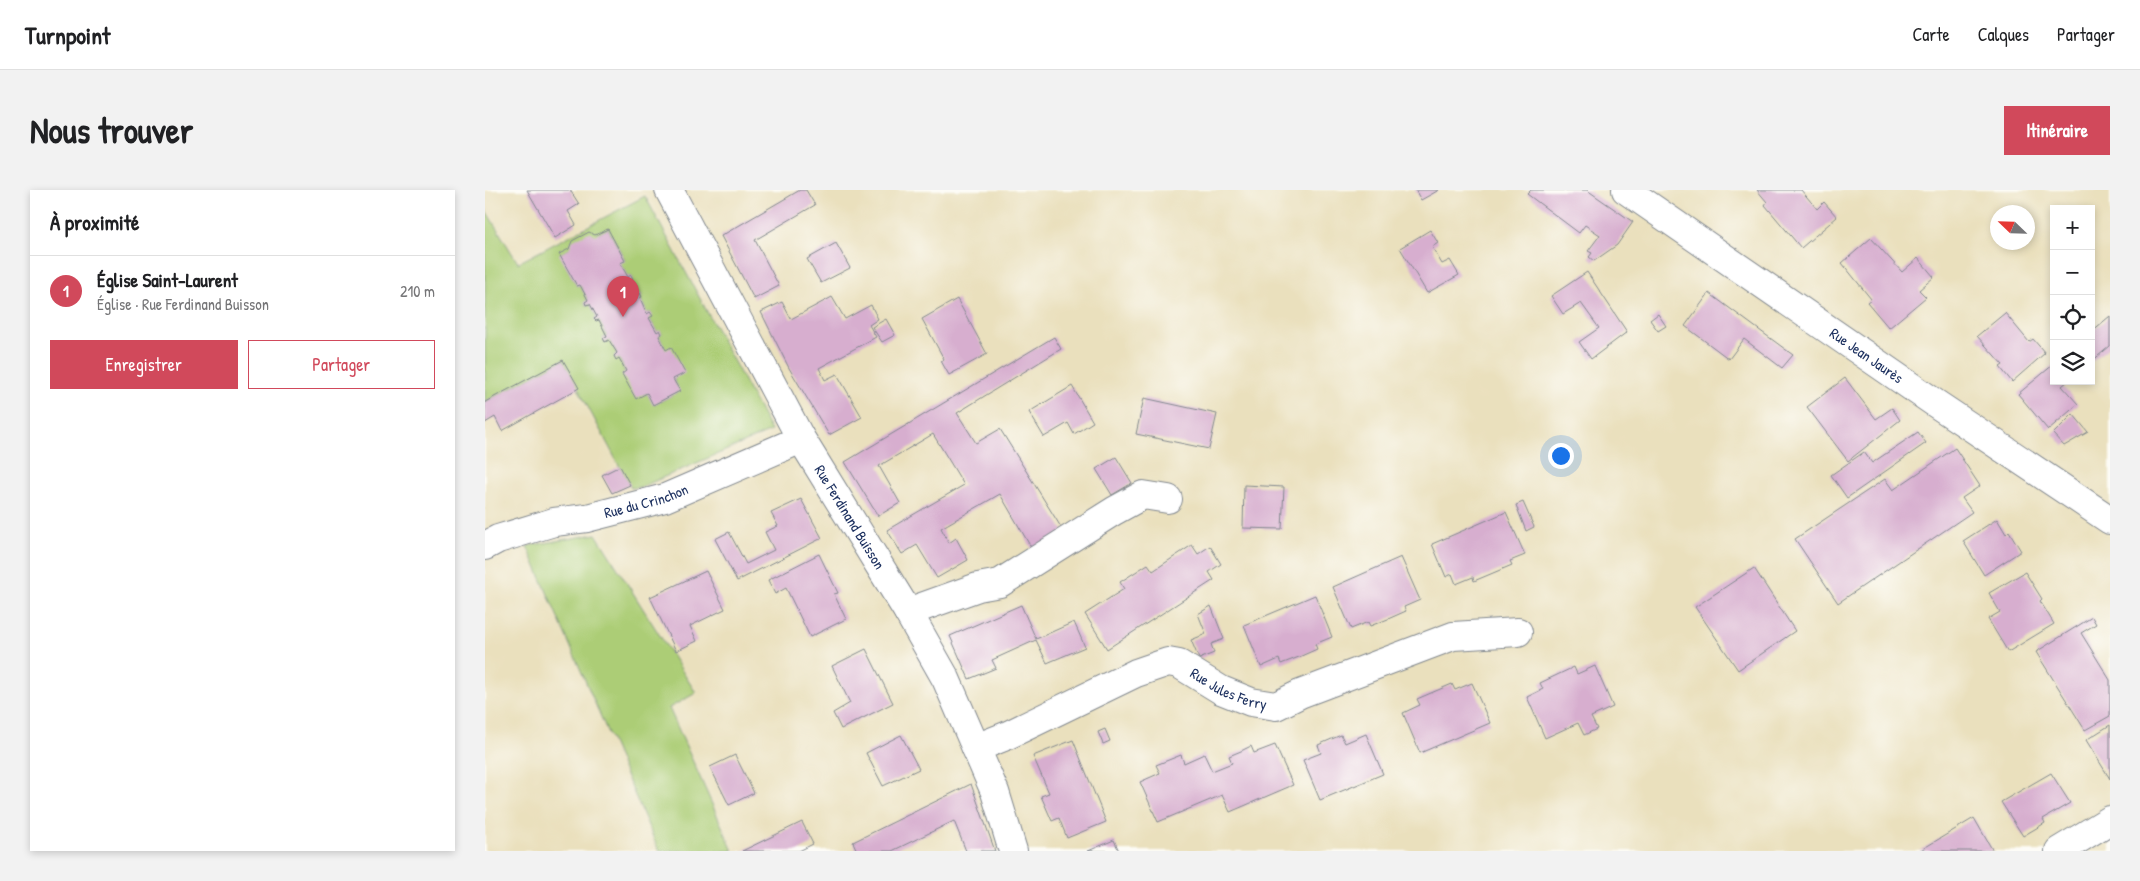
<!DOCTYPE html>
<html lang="fr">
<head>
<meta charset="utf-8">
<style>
	:root { --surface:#fff; --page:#f2f2f2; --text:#202124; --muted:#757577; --line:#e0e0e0; --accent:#d1495b }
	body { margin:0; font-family:"Patrick Hand",sans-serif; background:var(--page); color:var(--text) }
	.controls { position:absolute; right:15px; top:15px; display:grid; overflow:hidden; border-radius:0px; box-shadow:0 2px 8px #0003 }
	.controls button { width:45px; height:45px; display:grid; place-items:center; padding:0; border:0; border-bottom:1px solid var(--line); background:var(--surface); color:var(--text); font:25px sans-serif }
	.compass { position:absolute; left:1505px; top:15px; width:45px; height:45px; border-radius:50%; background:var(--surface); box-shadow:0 2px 8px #0003; rotate:293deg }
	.you { position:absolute; left:1075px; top:265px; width:18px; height:18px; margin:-12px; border:4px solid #fff; border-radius:50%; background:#1a73e8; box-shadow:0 0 0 8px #1a73e833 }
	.badge { display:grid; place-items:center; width:32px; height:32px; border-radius:50%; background:var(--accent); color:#fff; font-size:16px; font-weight:700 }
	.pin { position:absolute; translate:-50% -41px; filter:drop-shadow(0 1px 2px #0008) }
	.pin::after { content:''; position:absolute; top:26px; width:18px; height:15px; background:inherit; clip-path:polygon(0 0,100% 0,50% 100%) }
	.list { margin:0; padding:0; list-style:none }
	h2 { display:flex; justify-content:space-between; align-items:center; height:65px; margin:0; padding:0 20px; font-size:21px }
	h2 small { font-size:16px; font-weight:400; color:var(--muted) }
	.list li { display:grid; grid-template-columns:32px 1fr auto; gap:15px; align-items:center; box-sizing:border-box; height:70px; padding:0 20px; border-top:1px solid var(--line) }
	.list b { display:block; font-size:19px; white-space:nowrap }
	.list p { margin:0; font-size:16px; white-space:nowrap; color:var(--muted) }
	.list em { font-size:16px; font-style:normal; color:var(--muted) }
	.actions { display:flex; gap:10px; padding:15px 20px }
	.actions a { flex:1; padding:11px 0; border:1px solid var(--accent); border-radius:0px; text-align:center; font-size:18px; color:var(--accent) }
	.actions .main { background:var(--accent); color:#fff }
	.icon { flex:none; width:28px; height:28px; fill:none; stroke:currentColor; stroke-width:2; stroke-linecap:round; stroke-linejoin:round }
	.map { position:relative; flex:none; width:1625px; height:661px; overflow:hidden; border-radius:0px }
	header { display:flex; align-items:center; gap:30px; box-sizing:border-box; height:70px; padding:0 25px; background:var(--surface); border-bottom:1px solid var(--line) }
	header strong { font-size:24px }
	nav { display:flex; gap:28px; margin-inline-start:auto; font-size:18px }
	.intro { display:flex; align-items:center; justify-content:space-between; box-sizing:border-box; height:120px; padding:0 30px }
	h1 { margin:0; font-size:35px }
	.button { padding:12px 22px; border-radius:0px; background:var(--accent); color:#fff; font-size:18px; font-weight:700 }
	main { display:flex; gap:30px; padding:0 30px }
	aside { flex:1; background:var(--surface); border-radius:0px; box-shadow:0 2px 8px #0003 }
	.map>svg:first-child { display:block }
	.green { fill:#accd76; stroke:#647e6a; fill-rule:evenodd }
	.building { fill:#d7aecf }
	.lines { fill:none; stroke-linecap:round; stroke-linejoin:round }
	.minor-casing { stroke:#82888e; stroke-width:30 }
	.minor { stroke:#fff; stroke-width:28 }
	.labels { text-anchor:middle; stroke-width:4; stroke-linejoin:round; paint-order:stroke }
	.street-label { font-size:15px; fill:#1b2f5e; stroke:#fdfcf7 }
</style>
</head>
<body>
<header>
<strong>Turnpoint</strong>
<nav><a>Carte</a><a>Calques</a><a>Partager</a></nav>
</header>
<div class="intro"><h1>Nous trouver</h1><a class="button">Itinéraire</a></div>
<main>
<aside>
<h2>À proximité<small></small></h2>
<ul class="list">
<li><span class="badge">1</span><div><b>Église Saint-Laurent</b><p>Église · Rue Ferdinand Buisson</p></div><em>210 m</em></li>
</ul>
<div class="actions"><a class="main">Enregistrer</a><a>Partager</a></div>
</aside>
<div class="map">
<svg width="1625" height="661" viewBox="0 0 1625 661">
	<rect width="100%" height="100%" fill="#fdfcf7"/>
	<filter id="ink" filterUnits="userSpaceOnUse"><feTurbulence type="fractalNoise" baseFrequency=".02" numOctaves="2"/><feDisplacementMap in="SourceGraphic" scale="10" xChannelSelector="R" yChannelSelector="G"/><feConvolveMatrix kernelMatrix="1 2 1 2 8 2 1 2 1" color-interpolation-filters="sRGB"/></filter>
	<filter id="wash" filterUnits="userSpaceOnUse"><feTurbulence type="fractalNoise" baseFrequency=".0096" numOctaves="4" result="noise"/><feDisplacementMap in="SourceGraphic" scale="20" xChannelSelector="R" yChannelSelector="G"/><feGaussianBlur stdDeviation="1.12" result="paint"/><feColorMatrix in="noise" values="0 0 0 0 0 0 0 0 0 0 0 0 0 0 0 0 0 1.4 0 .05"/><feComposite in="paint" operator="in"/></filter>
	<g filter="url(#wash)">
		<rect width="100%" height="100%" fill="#eae0bd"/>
		<g class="green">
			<path d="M 160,6 L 286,241 L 156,297 L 146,298 L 78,170 L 0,212 L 0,19 L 33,73 ZM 123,39 L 140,70 L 135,73 L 143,87 L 146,85 L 148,89 L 145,92 L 152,105 L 155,103 L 157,106 L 155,108 L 162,124 L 165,122 L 167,126 L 164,128 L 172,142 L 175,141 L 177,144 L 174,146 C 183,163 185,183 194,201 L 169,215 L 162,203 L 151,208 L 134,168 L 131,169 L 129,166 L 132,163 L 124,150 L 120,152 L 118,148 L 122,146 L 114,130 L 111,131 L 109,129 L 112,127 L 105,114 L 101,115 L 100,112 L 103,110 L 95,95 L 92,96 L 75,64 Z"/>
			<path d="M 111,344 L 211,503 L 184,518 L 248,661 L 174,661 L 42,356 Z"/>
		</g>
		<g id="blocks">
			<g class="building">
				<path d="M 42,0 L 85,0 L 94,14 L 83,21 L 91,35 L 70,48 Z"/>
				<path d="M 315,0 L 321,0 L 330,15 L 270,50 L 294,96 L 269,109 L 236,46 Z"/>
				<path d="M 930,0 L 954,0 L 936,10 Z"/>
				<path d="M 1046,0 L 1102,0 L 1148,32 L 1132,55 L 1109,71 L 1104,67 L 1107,63 L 1103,61 L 1115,45 L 1100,35 L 1094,43 L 1042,4 Z"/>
				<path d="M 1272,0 L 1316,0 L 1332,19 L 1339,12 L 1352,27 L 1316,58 L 1280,15 L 1282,12 Z"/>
				<path d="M 123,39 L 140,71 L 135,73 L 143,87 L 146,85 L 148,89 L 145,92 L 152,105 L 155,103 L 157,107 L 155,108 L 162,124 L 165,122 L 168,126 L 164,128 L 172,142 L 175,140 L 177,144 L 174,146 L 181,160 L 186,157 L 200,183 L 188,189 L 195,201 L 168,215 L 162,203 L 151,209 L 137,184 L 141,181 L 134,168 L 131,170 L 129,166 L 132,163 L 124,150 L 120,152 L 118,148 L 122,146 L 114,130 L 111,131 L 109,129 L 112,127 L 105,114 L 101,115 L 100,112 L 103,110 L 95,95 L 92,96 L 74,64 L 84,59 L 87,51 L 104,42 L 110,45 Z"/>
				<path d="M 945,40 L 953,53 L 947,57 L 957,74 L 965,70 L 974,85 L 942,103 L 915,58 Z"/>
				<path d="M 1386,48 L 1417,82 L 1433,68 L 1449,87 L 1434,100 L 1441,107 L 1404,138 L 1382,112 L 1386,109 L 1357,73 Z"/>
				<path d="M 351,53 L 365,78 L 336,93 L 322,69 Z"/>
				<path d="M 1102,82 L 1142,142 L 1106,169 L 1094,152 L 1114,138 L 1096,113 L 1078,124 L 1066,106 Z"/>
				<path d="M 1224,103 L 1308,165 L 1297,178 L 1259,149 L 1244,169 L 1200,136 Z"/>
				<path d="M 347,107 L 360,129 L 386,115 L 393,129 L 384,135 L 391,147 L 334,178 L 340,190 L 352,184 L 377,227 L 344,245 L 304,178 L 276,122 L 297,112 L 306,129 Z"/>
				<path d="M 472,109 L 502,164 L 464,185 L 456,171 L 459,169 L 437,129 Z"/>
				<path d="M 1520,123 L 1544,152 L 1548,149 L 1560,163 L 1527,192 L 1515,177 L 1518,175 L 1492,146 Z"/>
				<path d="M 1173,124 L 1181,136 L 1173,141 L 1165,130 Z"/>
				<path d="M 1625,126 L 1625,156 L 1606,172 L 1606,142 Z"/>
				<path d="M 401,129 L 410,145 L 397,152 L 387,137 Z"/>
				<path d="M 569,147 L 576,159 L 472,223 L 491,253 L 515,239 L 579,342 L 547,359 L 515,304 L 456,338 L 464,353 L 471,348 L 483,370 L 452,388 L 432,355 L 417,364 L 402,340 L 479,295 L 448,244 L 394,276 L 415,313 L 393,326 L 360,272 Z"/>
				<path d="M 78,170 L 94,198 L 17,241 L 10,227 L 0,233 L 0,212 Z"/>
				<path d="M 1569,174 L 1569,191 L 1583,191 L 1577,196 L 1593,214 L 1563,240 L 1533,204 Z"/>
				<path d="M 1360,188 L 1391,229 L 1407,218 L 1415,230 L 1363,271 L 1322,217 Z"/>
				<path d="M 587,196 L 608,232 L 589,244 L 583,233 L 559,247 L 544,222 Z"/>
				<path d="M 659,208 L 732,224 L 724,259 L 651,244 Z"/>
				<path d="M 1588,224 L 1603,242 L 1579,256 L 1568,244 Z"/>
				<path d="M 1433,242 L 1441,253 L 1362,308 L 1346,285 L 1379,262 L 1387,273 Z"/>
				<path d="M 1470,258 L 1495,296 L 1477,308 L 1487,322 L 1353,413 L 1310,349 L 1400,289 L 1408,300 Z"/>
				<path d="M 631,267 L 647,293 L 627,305 L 611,279 Z"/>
				<path d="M 135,276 L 145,295 L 127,303 L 117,285 Z"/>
				<path d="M 759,295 L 799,297 L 797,339 L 758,338 Z"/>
				<path d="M 316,309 L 337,348 L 252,391 L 230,349 L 244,342 L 261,374 L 289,360 L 280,342 L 293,336 L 286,323 Z"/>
				<path d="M 1038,312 L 1049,337 L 1041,341 L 1031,315 Z"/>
				<path d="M 1021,322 L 1040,365 L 1025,371 L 1027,375 L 989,391 L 988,387 L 971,394 L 967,384 L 961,387 L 947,354 Z"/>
				<path d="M 1512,329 L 1521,344 L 1524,341 L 1536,361 L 1499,385 L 1478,351 Z"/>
				<path d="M 707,355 L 713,364 L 725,356 L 736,374 L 724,382 L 729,390 L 622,459 L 600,424 L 639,399 L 635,392 L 663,374 L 668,381 Z"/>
				<path d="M 334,364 L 353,403 L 349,404 L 361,429 L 325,447 L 301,398 L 290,404 L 283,390 Z"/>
				<path d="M 916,367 L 935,410 L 919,417 L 921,421 L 903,429 L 885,436 L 883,432 L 866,439 L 848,397 Z"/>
				<path d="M 1269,378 L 1310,441 L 1253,480 L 1210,417 Z"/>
				<path d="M 221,381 L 240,419 L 205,436 L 212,451 L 191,461 L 165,407 Z"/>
				<path d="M 1540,382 L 1557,409 L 1555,411 L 1569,434 L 1523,462 L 1503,429 L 1515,422 L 1504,403 Z"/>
				<path d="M 830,405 L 847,447 L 830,454 L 832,459 L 814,467 L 796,474 L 794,469 L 776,477 L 759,435 Z"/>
				<path d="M 536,415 L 551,449 L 589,432 L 600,457 L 562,473 L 551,450 L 507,470 L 511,478 L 484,489 L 465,446 Z"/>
				<path d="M 726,416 L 739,449 L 726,454 L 729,463 L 714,469 L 706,450 L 721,444 L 713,424 Z"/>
				<path d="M 1607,427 L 1611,434 L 1596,443 L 1625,490 L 1625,526 L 1600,540 L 1551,462 Z"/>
				<path d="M 381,459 L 408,513 L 356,539 L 348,523 L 365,513 L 347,476 Z"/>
				<path d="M 1110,476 L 1128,517 L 1106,527 L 1112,539 L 1099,545 L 1093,533 L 1060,548 L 1042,507 L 1058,499 L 1055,493 L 1089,477 L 1092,484 Z"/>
				<path d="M 987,493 L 1005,533 L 935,563 L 918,523 L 935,515 L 932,509 L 967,494 L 970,500 Z"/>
				<path d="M 1625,535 L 1625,589 L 1601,550 Z"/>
				<path d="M 620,539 L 625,551 L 618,554 L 613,542 Z"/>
				<path d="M 881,544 L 898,584 L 835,610 L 818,570 L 836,563 L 833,555 L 856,545 L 860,553 Z"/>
				<path d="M 416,545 L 434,579 L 398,596 L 381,563 Z"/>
				<path d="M 588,550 L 621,632 L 582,648 L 574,628 L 567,631 L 556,606 L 564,603 L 548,566 Z"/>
				<path d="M 790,555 L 808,595 L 745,622 L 737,605 L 673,632 L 655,592 L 675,583 L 671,575 L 696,565 L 699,573 L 719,564 L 727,581 L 747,573 L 744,566 L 756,561 L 766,556 L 769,563 Z"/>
				<path d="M 250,565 L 269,603 L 244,615 L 225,577 Z"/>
				<path d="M 1566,583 L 1585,613 L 1558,629 L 1560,633 L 1538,646 L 1516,612 Z"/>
				<path d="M 486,594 L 510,661 L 481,661 L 469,631 L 407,661 L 372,661 L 368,652 Z"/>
				<path d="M 1489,628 L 1508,661 L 1434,661 Z"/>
				<path d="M 317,632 L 328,654 L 314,661 L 257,661 Z"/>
				<path d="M 629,650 L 634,661 L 603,661 Z"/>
			</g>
		</g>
	</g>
	<g filter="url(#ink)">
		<use href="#blocks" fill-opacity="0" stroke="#82888e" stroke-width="1"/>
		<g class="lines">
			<g class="minor-casing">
				<g id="minor">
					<path id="s1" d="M 184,0 L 315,247 L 423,422 L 461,489 L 510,602 L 528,661"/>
					<path id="s2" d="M 1141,0 L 1450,213 L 1625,330"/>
					<path id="s3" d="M 0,356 L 13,349 L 69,332 L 102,328 L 180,308 L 305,254 L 315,247"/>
					<path d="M 423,422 L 493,397 L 515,393 L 629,321 L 658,305 L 683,309"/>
					<path id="s4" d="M 491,558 L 521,546 L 651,483 L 683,472 L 694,474 L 736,500 L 766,512 L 791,516 L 815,504 L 968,446 L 1033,442"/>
					<path d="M 1574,661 L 1625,630"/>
				</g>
			</g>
			<use href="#minor" class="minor"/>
		</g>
	</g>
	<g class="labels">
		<g class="street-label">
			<text dy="5" stroke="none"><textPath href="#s2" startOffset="292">Rue Jean Jaurès</textPath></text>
			<text dy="5" stroke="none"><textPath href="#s3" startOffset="168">Rue du Crinchon</textPath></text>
			<text dy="5" stroke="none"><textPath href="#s1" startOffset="374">Rue Ferdinand Buisson</textPath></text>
			<text dy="5" stroke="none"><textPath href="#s4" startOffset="278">Rue Jules Ferry</textPath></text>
		</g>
	</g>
</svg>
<div class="controls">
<button>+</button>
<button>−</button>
<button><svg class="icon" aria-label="locate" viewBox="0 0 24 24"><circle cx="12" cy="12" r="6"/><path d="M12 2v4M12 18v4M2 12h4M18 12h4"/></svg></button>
<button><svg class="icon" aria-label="layers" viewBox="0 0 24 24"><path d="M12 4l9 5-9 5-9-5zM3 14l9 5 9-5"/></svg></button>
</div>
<svg class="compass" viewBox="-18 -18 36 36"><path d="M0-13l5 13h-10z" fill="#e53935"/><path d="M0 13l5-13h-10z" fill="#757577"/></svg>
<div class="you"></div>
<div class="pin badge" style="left:138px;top:127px">1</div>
</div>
</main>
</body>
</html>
